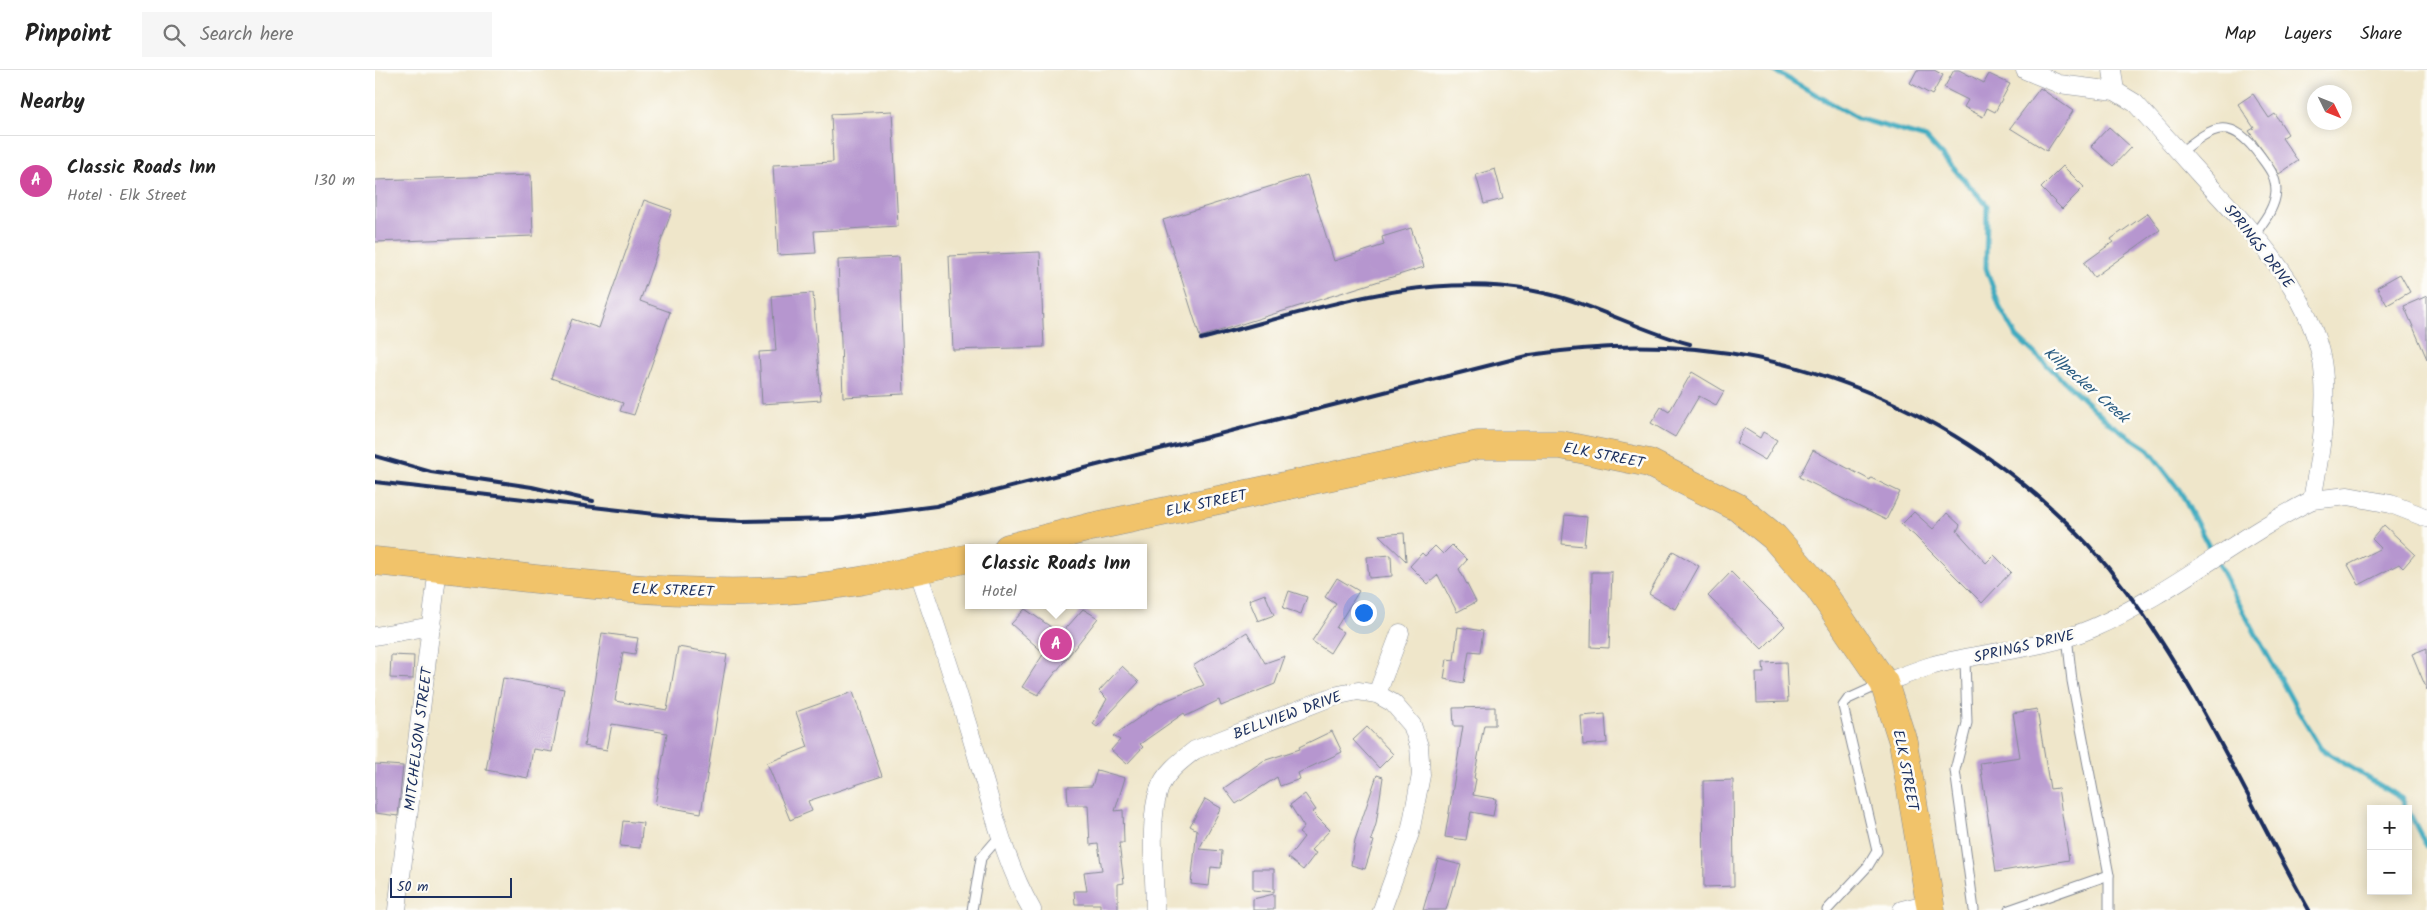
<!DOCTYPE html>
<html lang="en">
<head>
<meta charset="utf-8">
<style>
	:root { --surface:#fff; --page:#f6f6f6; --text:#222; --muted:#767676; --line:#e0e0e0; --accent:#d1495b }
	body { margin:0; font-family:Kalam,sans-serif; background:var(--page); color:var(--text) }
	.controls { position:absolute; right:15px; bottom:15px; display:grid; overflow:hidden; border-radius:0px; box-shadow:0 2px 12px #0003 }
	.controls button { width:45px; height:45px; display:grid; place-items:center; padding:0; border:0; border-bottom:1px solid var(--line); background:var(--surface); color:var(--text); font:25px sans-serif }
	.compass { position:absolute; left:1932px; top:15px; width:45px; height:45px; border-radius:50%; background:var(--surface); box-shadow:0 2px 12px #0003; rotate:133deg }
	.scale { position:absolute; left:15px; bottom:12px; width:122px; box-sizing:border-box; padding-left:5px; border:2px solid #1b2f5e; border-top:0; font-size:14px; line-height:18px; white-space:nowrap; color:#1b2f5e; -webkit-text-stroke:4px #fdfcf7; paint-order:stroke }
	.you { position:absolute; left:988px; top:542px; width:18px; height:18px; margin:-12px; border:4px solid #fff; border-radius:50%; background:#1a73e8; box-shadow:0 0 0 8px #1a73e833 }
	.badge { display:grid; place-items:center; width:32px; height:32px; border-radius:50%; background:var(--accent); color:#fff; font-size:16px; font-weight:700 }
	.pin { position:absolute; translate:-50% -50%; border:2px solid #fff; box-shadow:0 1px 5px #0006 }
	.popup { position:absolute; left:590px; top:474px; width:182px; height:65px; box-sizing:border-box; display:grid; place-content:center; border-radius:0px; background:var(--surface); filter:drop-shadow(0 1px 4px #0005); font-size:16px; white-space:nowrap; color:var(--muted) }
	.popup b { font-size:19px; color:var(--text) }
	.popup::after { content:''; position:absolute; left:50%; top:100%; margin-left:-10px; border:10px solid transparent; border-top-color:var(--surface) }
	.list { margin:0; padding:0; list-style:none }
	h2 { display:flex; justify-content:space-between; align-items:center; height:65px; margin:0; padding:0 20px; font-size:21px }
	h2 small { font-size:16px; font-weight:400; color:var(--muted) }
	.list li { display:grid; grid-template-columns:32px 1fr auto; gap:15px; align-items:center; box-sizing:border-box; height:90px; padding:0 20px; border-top:1px solid var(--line) }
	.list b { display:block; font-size:19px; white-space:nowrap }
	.list p { margin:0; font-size:16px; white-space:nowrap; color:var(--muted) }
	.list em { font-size:16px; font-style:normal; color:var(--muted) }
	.icon { flex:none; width:28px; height:28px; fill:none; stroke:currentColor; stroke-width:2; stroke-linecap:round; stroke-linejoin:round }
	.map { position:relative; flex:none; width:2052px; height:840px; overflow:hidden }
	header { display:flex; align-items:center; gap:30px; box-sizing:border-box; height:70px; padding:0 25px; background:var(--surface); border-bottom:1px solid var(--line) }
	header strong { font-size:24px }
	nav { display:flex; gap:28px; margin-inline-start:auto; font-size:18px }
	.search { width:350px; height:45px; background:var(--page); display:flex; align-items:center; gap:12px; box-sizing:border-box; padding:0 18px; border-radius:0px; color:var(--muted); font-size:19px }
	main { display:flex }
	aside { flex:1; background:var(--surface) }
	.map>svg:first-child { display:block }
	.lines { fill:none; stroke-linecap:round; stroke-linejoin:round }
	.stream { stroke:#41abc0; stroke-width:5 }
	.building { fill:#b696cf }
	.lane-casing { stroke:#858a94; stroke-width:11 }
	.street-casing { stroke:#858a94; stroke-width:19 }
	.primary-casing { stroke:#858a94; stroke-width:29 }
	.lane { stroke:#fff; stroke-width:9 }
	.street { stroke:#fff; stroke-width:18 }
	.primary { stroke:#f1c36a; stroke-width:28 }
	.rail { stroke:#1b2f5e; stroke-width:4 }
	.labels { text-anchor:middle; stroke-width:5; stroke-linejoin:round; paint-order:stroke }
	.street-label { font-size:15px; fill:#1b2f5e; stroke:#fdfcf7 }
	.water-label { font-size:16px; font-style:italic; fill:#285a80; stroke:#fdfcf7 }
</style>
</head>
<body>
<header>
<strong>Pinpoint</strong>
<div class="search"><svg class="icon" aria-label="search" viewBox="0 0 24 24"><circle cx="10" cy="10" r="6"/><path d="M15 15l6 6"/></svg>Search here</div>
<nav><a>Map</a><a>Layers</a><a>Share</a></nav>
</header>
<main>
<aside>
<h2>Nearby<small></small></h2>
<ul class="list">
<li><span class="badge" style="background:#d1479c">A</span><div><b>Classic Roads Inn</b><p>Hotel · Elk Street</p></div><em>130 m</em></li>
</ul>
</aside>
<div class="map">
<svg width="2052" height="840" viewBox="0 0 2052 840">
	<rect width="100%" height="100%" fill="#fdfcf7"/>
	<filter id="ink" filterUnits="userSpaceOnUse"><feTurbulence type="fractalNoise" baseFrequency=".02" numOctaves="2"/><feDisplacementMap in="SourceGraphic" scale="10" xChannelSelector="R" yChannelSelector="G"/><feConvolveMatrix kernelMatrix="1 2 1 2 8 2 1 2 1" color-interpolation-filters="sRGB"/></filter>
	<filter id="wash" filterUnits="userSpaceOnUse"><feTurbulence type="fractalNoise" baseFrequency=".0096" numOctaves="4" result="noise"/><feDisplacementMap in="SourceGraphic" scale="20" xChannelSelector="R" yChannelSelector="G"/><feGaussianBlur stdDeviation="1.12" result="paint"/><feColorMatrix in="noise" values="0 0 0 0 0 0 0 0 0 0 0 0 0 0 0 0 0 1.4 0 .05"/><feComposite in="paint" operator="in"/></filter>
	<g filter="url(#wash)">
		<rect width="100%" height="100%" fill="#efe6ca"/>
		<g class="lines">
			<g class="stream">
				<path d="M 1398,0 L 1482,48 L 1551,68 L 1612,135 L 1611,198 L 1625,238 L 1642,267 L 1734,353 L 1772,378 L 1805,421 L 1856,519 L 1923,641 L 1946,679 L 2027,729 L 2032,739"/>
				<path d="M 2033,740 L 2052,777"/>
			</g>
		</g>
		<g id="blocks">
			<g class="building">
				<path d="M 1542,0 L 1559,0 L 1568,5 L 1557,25 L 1535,13 Z"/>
				<path d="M 1579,0 L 1584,0 L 1609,13 L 1614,4 L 1635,14 L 1620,42 L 1612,38 L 1608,47 L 1589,37 L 1593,30 L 1569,18 Z"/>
				<path d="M 1665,18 L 1698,41 L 1672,81 L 1635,58 Z"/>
				<path d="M 1878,24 L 1894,48 L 1900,44 L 1913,64 L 1907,68 L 1923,91 L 1904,104 L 1874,61 L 1879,58 L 1863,34 Z"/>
				<path d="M 517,41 L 523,156 L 439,161 L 441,183 L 403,185 L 398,95 L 458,92 L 456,44 Z"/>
				<path d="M 1734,57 L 1756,77 L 1738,96 L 1716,76 Z"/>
				<path d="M 1688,96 L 1709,117 L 1687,139 L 1666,118 Z"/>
				<path d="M 1120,99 L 1128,129 L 1109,134 L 1101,105 Z"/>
				<path d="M 156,105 L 158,166 L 0,172 L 0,110 Z"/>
				<path d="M 932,105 L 959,191 L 1009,175 L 1007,167 L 1036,158 L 1049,197 L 825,267 L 788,150 Z"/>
				<path d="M 269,130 L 297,140 L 265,231 L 295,242 L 259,345 L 245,341 L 248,333 L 176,308 L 197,249 L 224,258 Z"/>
				<path d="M 1773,143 L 1785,160 L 1719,207 L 1709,193 L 1738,172 L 1736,169 Z"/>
				<path d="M 665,182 L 669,277 L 578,280 L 574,186 Z"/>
				<path d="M 524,187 L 529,324 L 468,327 L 463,190 Z"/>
				<path d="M 2025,204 L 2035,222 L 2012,235 L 2002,217 Z"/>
				<path d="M 438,223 L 446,330 L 387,334 L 384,282 L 401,281 L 397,226 Z"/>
				<path d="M 2052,226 L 2052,289 L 2029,236 Z"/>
				<path d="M 1317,302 L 1349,321 L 1341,335 L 1324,326 L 1300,367 L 1276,353 L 1286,337 L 1294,342 Z"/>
				<path d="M 1369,358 L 1385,368 L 1388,362 L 1402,370 L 1390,390 L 1361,373 Z"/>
				<path d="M 1438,380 L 1495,410 L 1496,408 L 1525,422 L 1511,450 L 1424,407 Z"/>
				<path d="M 1539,442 L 1558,459 L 1572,443 L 1585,455 L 1582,461 L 1611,493 L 1619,485 L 1636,502 L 1607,533 L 1539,465 L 1526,455 Z"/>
				<path d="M 1190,445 L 1212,447 L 1209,476 L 1187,474 Z"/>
				<path d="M 2009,455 L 2040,484 L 2028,498 L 2024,494 L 1984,515 L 1973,495 L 2006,478 L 1997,469 Z"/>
				<path d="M 1029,463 L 1031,491 L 1004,465 Z"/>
				<path d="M 1077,475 L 1092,490 L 1084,499 L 1101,532 L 1082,542 L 1063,505 L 1053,514 L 1035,496 L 1047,483 L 1050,486 L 1060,476 L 1068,484 Z"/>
				<path d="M 1298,481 L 1324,496 L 1300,539 L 1274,524 Z"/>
				<path d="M 1016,485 L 1017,506 L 994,508 L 992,487 Z"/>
				<path d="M 1217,502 L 1237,502 L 1234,578 L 1216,577 Z"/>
				<path d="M 1356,502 L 1410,556 L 1387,579 L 1333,526 Z"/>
				<path d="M 962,508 L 984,521 L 961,558 L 968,562 L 955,583 L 937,571 L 961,534 L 950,527 Z"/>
				<path d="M 914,521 L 932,527 L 926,544 L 908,538 Z"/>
				<path d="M 890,524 L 899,545 L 883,551 L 874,530 Z"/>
				<path d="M 650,539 L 686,564 L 708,539 L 723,548 L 663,625 L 647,617 L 669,583 L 636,554 Z"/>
				<path d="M 1083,557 L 1108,561 L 1105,582 L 1094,581 L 1089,613 L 1069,609 L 1072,589 L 1079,590 Z"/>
				<path d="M 872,562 L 890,593 L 910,586 L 900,614 L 846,636 L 844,630 L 811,646 L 809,643 L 765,674 L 768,677 L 752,694 L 736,680 L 745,670 L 738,666 L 785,633 L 829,615 L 818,596 Z"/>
				<path d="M 227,563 L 263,568 L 260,584 L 248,582 L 240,631 L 292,640 L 303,577 L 352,585 L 326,743 L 280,735 L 292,663 L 237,654 L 232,680 L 209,676 Z"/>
				<path d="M 2052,578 L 2052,620 L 2037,584 Z"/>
				<path d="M 16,585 L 39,586 L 38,609 L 15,608 Z"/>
				<path d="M 1411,592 L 1413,632 L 1382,633 L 1381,603 L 1389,603 L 1388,593 Z"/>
				<path d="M 747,596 L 764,612 L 722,657 L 718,654 L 732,629 L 724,621 Z"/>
				<path d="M 128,608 L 189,619 L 177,682 L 158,679 L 153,708 L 111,700 Z"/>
				<path d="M 478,622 L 507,706 L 433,731 L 437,741 L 415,750 L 392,693 L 433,677 L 421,642 Z"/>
				<path d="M 1120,637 L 1120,655 L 1109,655 L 1099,708 L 1101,709 L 1098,725 L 1121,729 L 1118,746 L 1096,742 L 1091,770 L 1070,767 L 1088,656 L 1079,656 L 1078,638 Z"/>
				<path d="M 1662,639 L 1675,719 L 1683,718 L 1694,790 L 1621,802 L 1605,693 L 1645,687 L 1638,643 Z"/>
				<path d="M 1230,644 L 1232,673 L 1208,675 L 1206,646 Z"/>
				<path d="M 992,657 L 1018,684 L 1004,698 L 978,670 Z"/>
				<path d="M 957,661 L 967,682 L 923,703 L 925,709 L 905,716 L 902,707 L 861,734 L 849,718 L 888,691 L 925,679 L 924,677 Z"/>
				<path d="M 0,694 L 28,696 L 23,746 L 0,743 Z"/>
				<path d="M 722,700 L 750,708 L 740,741 L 748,740 L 749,773 L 744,773 L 749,813 L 743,814 L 743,840 L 725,840 L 725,834 L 700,834 L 699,821 L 712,821 L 709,802 L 727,800 L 723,774 L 715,775 L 713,735 L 693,735 L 692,717 L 717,716 Z"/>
				<path d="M 1002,705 L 1008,707 L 1001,754 L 996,770 L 999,771 L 990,799 L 976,795 L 980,770 Z"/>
				<path d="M 1358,710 L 1359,816 L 1329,817 L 1328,711 Z"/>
				<path d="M 930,724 L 941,740 L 937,742 L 955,760 L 936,780 L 941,783 L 928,800 L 913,788 L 929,767 L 924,763 L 929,757 L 915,735 Z"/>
				<path d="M 830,729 L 846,738 L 824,779 L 847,781 L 846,798 L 836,797 L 834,816 L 816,814 L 822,760 L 815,756 Z"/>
				<path d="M 248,751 L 268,753 L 265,778 L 245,776 Z"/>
				<path d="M 1063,789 L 1086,795 L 1080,816 L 1078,816 L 1071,840 L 1048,840 Z"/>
				<path d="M 878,799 L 899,799 L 899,822 L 878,820 Z"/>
				<path d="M 899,824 L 899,840 L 878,840 L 878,829 Z"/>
			</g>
		</g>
	</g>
	<g filter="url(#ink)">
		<use href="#blocks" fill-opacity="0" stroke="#858a94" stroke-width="1"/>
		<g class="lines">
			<g class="lane-casing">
				<g id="lane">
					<path d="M 1805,83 C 1840,54 1856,46 1886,87 C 1894,98 1901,106 1901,121 C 1900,138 1889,151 1879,165"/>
					<path d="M 1692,566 L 1697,611 L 1734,805 L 1734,840"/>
					<path d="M 1590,590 L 1592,653 L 1580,700 L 1599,840"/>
					<path d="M 597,840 L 606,788 L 625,766"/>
					<path d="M 1452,840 L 1493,796 L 1502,781 L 1468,636 L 1473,629 L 1506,614"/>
					<path d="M 1634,840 L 1734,805"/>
				</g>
			</g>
			<g class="street-casing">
				<g id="street">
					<path d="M 1737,0 L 1740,21"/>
					<path d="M 1937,430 L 1973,426 L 2016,434 L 2052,448"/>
					<path d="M 542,500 C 564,564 585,628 604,693 C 619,743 631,795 657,840"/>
					<path d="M 0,566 L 57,556"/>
					<path d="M 1509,613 C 1525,607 1542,600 1559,595 C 1611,581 1667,580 1718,558 C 1796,524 1861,468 1937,430 C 1945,387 1954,335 1947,291 C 1934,222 1882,167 1836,117 C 1811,89 1785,61 1760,33 L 1740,21 L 1684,14 L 1650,0"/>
					<path d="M 1002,624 L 1025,563"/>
					<path d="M 22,840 L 63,497"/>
					<path d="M 780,840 C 780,806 773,751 784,720 C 789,703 807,690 820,680 L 959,626 L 983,621 L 1002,624 L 1018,633 L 1037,655 L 1044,676 L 1046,705 L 1035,763 L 1007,840"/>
					<path d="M 1527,840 L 1555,833"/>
				</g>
			</g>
			<g class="primary-casing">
				<g id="primary">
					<path d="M 633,478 L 716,457 L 1103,375 L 1186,375 L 1274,393 L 1362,437 L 1399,467 L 1444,518 L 1509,613 L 1528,672 L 1556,840"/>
					<path d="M 0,491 C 124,503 248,524 373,522 C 448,521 521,505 594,488"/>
				</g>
			</g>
			<use href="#lane" class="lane"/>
			<use href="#street" class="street"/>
			<use href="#primary" class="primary"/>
			<g class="rail">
				<path d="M 826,269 C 937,241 1053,197 1169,223 C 1219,234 1265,261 1315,274"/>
				<path d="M 0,386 L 56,402 L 157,417 L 218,431"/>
				<path d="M 0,412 L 323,449 L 368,451 L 461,449 L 561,436 L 1155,285 C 1200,278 1245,275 1291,277 C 1469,284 1647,379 1752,522 C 1824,618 1875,735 1934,840"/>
			</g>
		</g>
	</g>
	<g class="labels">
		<g class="street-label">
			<text transform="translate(1884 176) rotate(52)" y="5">SPRINGS DRIVE</text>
			<text transform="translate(1229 385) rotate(11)" y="5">ELK STREET</text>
			<text transform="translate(831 433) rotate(-12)" y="5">ELK STREET</text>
			<text transform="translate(298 520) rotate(2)" y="5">ELK STREET</text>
			<text transform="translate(1649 576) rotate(-13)" y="5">SPRINGS DRIVE</text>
			<text transform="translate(912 645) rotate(-20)" y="5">BELLVIEW DRIVE</text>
			<text transform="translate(43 669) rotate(-83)" y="5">MITCHELSON STREET</text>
			<text transform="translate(1531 700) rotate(79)" y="5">ELK STREET</text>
		</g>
		<g class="water-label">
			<text transform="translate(1712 314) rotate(41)" y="6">Killpecker Creek</text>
		</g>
	</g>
</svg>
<div class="controls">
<button>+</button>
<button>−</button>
</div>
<svg class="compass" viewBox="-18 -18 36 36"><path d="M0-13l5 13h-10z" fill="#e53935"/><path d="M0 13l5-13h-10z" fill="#767676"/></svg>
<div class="scale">50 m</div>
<div class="you"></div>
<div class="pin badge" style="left:681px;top:574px;background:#d1479c">A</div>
<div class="popup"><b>Classic Roads Inn</b>Hotel</div>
</div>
</main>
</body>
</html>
